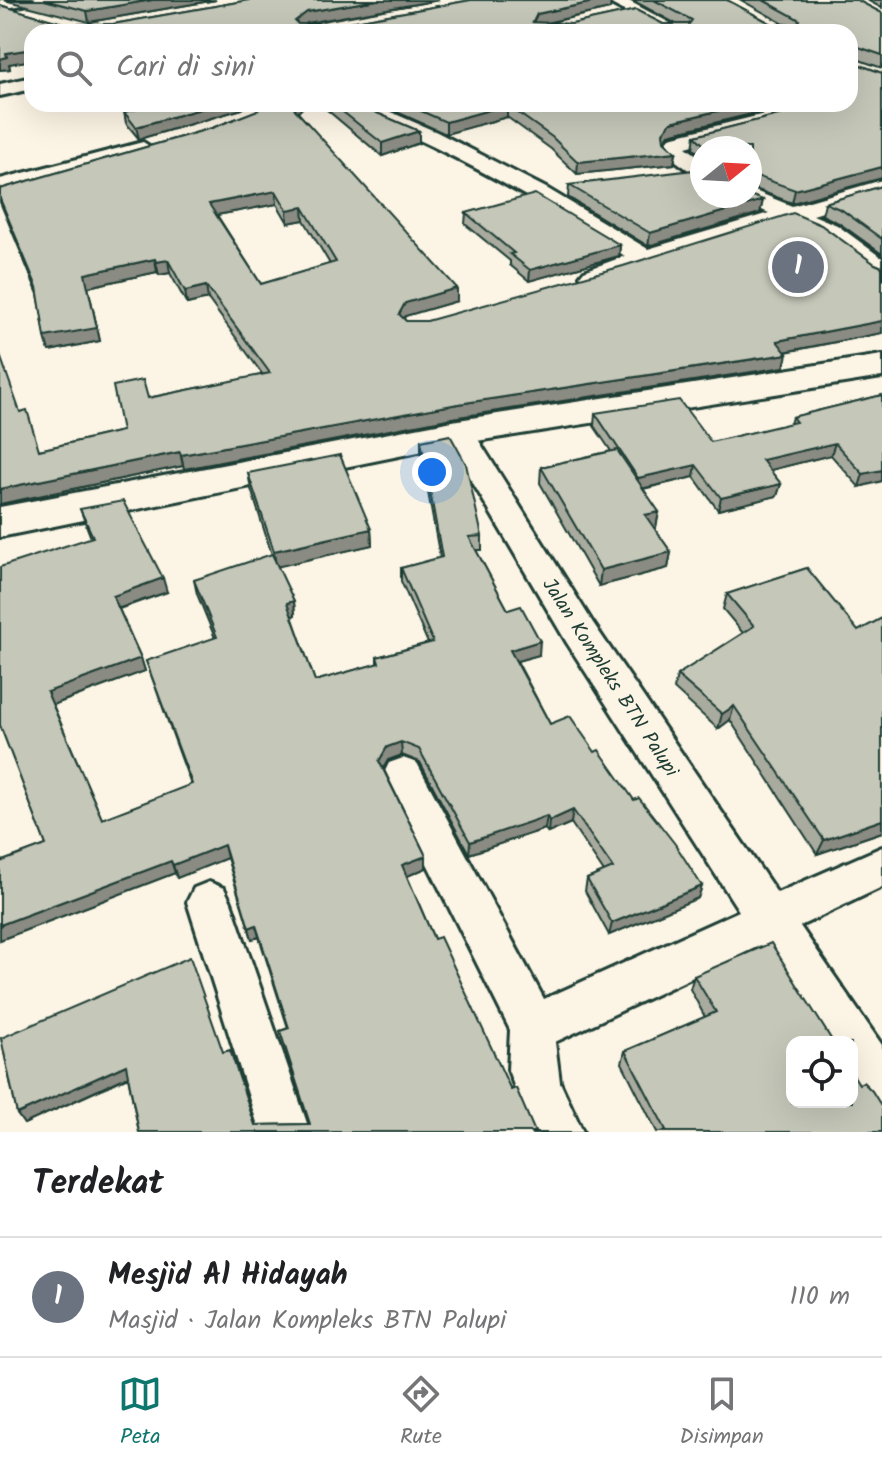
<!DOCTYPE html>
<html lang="id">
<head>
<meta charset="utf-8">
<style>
	:root { --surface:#fff; --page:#f6f6f6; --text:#202124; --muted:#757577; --line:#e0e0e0; --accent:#0f766e }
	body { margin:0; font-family:Kalam,sans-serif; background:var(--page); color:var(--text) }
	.controls { position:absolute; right:24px; bottom:24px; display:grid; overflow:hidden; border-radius:16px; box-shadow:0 8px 32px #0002 }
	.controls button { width:72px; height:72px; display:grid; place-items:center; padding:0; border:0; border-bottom:2px solid var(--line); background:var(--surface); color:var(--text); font:40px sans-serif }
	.compass { position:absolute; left:690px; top:136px; width:72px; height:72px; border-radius:50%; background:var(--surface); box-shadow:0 8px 32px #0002; rotate:72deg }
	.you { position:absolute; left:432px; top:472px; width:28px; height:28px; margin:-20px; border:6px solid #fff; border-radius:50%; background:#1a73e8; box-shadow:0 0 0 12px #1a73e833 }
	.badge { display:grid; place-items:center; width:52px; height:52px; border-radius:50%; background:var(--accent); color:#fff; font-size:26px; font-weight:700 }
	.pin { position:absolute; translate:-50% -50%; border:4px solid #fff; box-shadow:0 2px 8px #0006 }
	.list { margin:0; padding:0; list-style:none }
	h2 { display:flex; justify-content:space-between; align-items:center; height:104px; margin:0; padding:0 32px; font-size:34px }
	h2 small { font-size:26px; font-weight:400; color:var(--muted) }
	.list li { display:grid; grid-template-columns:52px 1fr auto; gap:24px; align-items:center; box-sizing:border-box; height:120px; padding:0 32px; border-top:2px solid var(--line) }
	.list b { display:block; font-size:30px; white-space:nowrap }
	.list p { margin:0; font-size:26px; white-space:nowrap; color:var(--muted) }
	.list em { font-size:26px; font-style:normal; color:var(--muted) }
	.icon { flex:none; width:44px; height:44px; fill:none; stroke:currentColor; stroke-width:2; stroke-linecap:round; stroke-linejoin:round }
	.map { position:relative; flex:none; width:882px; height:1132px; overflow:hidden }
	.search { position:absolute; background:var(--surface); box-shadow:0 8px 32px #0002; left:24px; right:24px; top:24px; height:88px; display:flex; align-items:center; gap:20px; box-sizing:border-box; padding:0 28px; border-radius:24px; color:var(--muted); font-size:30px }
	.sheet { height:224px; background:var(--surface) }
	nav { display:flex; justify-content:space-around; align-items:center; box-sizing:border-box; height:112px; border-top:2px solid var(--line); background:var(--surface); font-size:22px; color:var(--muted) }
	nav a { display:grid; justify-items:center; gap:4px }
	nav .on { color:var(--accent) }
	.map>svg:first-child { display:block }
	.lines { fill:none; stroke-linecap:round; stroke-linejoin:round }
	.minor-casing { stroke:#1f3d34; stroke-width:6 }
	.secondary-casing { stroke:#1f3d34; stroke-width:6 }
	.minor { fill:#fcf5e5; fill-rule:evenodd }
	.secondary { fill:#fcf5e5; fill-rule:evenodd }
	.wall { fill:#a9ab9f; stroke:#1f3d34; stroke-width:2; fill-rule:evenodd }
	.shaded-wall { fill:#8a8b82; stroke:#1f3d34; stroke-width:2 }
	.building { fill:#c5c7b9; stroke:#1f3d34; stroke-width:2; fill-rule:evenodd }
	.labels { text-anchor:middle; stroke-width:6; stroke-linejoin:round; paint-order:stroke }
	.street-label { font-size:20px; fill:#1f3d34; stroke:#fcf5e5 }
</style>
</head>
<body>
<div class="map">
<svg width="882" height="1132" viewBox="0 0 882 1132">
	<rect width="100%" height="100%" fill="#fcf5e5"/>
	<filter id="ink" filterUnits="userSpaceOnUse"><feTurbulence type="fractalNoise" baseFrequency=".0125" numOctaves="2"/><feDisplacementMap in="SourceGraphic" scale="16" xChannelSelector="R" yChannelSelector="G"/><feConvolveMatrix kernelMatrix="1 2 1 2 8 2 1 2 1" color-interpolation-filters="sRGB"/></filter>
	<g filter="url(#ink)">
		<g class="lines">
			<g class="minor-casing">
				<g id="minor">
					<path d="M 0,0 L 32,0 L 29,4 L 0,9 Z"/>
					<path d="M 604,0 L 627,0 L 687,32 L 663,32 Z"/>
					<path d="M 32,77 L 32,89 L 0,96 L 0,84 Z"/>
					<path d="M 344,104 L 372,104 L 437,132 L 548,189 L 648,249 L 769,213 L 740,201 L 736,196 L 750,196 L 750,189 L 792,206 L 882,180 L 882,194 L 813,215 L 837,225 L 882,258 L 882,278 L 873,275 L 819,235 L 790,222 L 602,281 L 584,281 L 580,276 L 584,271 L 625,256 C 536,199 445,148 347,108 Z"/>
					<path d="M 788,104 L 814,104 L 787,121 L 686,147 L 702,159 L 702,176 L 694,174 L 665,153 L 664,146 L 670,137 L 773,112 Z"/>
					<path d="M 143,142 L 154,149 L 151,154 L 0,193 L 0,179 Z"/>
					<path d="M 458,422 L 469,425 L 593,623 L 777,893 L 882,847 L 882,887 L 800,926 L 882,1045 L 882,1111 C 846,1097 852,1076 852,1042 L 823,1042 L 761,945 L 555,1042 L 560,1082 L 583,1132 L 532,1132 L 508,1070 L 510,1030 L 383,775 L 389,763 L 403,758 L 417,763 L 544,999 L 739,911 L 567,643 L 443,432 L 447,425 Z"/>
					<path d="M 209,882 L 224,888 L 231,902 L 310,1132 L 260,1132 L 187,902 L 194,888 Z"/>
				</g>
			</g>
			<g class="secondary-casing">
				<path id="secondary" d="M 882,355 L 882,377 L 458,444 L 0,537 L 0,507 L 458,420 Z"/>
			</g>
			<use href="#minor" class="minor"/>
			<use href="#secondary" class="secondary"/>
		</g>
		<g class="wall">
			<path d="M 4,0 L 216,0 L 89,22 Z"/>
			<path d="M 249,0 L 439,0 L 306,24 L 339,24 L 471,0 L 611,0 L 610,9 L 548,23 L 572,24 L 636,10 L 663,24 L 676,24 L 632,0 L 727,0 L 772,24 L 784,24 L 741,0 L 857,0 L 882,13 L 882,68 L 851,57 L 852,62 L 882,73 L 882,178 L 792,203 L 750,187 L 750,148 L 702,148 L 702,156 L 693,148 L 695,136 L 790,112 L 803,104 L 850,104 L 850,32 L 32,32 L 32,60 L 9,64 L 10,69 L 0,70 L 0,5 L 66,24 L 113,24 Z"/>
			<path d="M 867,0 L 882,0 L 882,8 Z"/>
			<path d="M 159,104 L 249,104 L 242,109 L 139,139 L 126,123 L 124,112 Z"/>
			<path d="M 320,104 L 356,104 L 419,131 L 419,143 L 382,156 Z"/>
			<path d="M 379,104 L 782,104 L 772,109 L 669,134 L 664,141 L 676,152 L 674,164 L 577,174 L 551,149 L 507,117 L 446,134 Z"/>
			<path d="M 258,110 L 298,113 L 457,301 L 405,316 L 404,319 L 406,321 L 427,321 L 875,264 L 882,267 L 882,333 L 786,352 L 784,367 L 458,417 L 184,469 L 183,466 L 0,504 L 20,412 L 39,450 L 122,431 L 148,398 L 263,375 L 208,299 L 187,304 L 170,273 L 159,275 L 157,272 L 88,287 L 100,341 L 49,351 L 38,294 L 0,202 L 0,189 L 212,128 ZM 277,204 L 288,223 L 304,220 L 330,264 L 261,284 L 217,215 Z"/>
			<path d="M 569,185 L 702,196 L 763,200 L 760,213 L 648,246 L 568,197 Z"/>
			<path d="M 882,186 L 882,254 L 839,223 L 822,215 L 825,203 Z"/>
			<path d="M 466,213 L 620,245 L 619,256 L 529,281 L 510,265 L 510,261 L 465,224 Z"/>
			<path d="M 882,395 L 882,481 L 859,487 L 831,455 L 770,470 L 781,484 L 777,496 L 718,510 L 694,477 L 643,489 L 659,512 L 656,527 L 654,528 L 671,552 L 668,568 L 599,586 L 540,483 L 541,467 L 611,451 L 594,426 L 595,413 L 711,442 L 790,424 L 792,417 Z"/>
			<path d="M 421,441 L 482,536 L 482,550 L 476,550 L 508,610 L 539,655 L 517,661 L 550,724 L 595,752 L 702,886 L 698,898 L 609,935 L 585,891 L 587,879 L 604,872 L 571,823 L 548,833 L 545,829 L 469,854 L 420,762 L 402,755 L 388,760 L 383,768 L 426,856 L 426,868 L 407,876 L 434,939 L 511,1090 L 535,1132 L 139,1132 L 128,1077 L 24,1124 L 17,1114 L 1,1038 L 223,1052 L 255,1125 L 309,1124 L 280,1031 L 288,1028 L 259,937 L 252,939 L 227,858 L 177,878 L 175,873 L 0,940 L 0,862 L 46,845 L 0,725 L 91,538 L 80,509 L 167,592 L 119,609 L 141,658 L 145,671 L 53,705 L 102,819 L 191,785 L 146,661 L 215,638 L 197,594 L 194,580 L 273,558 L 251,489 L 248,473 L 371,529 L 372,545 L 277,566 L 294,601 L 295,615 L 292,616 L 315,681 L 377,664 L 377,657 L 428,643 L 401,581 L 401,568 L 440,558 L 421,454 Z"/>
			<path d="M 807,568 L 882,832 L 817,854 L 730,720 L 718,729 L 674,689 L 677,675 L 743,633 L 723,609 L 727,594 Z"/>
			<path d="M 694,976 L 859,1084 L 882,1132 L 657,1132 L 622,1063 L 625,1051 L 705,1017 L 690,989 Z"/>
		</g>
		<g class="shaded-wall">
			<path d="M 152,0 L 216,0 L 89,22 L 87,11 Z"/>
			<path d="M 377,0 L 439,0 L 307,23 L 296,32 L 295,21 L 307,12 Z"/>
			<path d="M 603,0 L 611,0 L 610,9 L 536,25 L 533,22 L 537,14 Z"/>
			<path d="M 32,49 L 32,60 L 9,64 L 10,69 L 0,70 L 0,59 L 6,53 Z"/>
			<path d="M 218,104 L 249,104 L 242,109 L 139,139 L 136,127 Z"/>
			<path d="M 294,104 L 306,104 L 293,118 L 292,106 Z"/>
			<path d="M 747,104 L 782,104 L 772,109 L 669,134 L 662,144 L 663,132 L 671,122 Z"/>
			<path d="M 507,105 L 507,117 L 446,134 L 446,122 Z"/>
			<path d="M 419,131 L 419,143 L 382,156 L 382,143 Z"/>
			<path d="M 676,152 L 674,164 L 577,174 L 578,162 Z"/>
			<path d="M 882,167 L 882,178 L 792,203 L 795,190 Z"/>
			<path d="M 276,191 L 277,204 L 211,216 L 209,204 Z"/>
			<path d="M 763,200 L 760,213 L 648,246 L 650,233 Z"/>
			<path d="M 303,207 L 304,220 L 288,223 L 287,210 Z"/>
			<path d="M 620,245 L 619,256 L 529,281 L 530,270 Z"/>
			<path d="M 155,259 L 157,272 L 88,287 L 100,341 L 49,351 L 45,337 L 85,274 Z"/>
			<path d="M 168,260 L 170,273 L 159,275 L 156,262 Z"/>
			<path d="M 206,286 L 208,299 L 187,304 L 185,291 Z"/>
			<path d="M 457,288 L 457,301 L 405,316 L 400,327 L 399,314 L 405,303 Z"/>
			<path d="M 882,321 L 882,333 L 773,354 L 777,341 Z"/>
			<path d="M 787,354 L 784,367 L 458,417 L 184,469 L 181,455 L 458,404 Z"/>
			<path d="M 835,443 L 831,455 L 759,473 L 762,460 Z"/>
			<path d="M 180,452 L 183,466 L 0,504 L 0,489 Z"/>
			<path d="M 696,465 L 694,477 L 636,490 L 638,478 Z"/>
			<path d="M 882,470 L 882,481 L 859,487 L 863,474 Z"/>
			<path d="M 781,484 L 777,496 L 718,510 L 721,498 Z"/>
			<path d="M 659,512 L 656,527 L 643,531 L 645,515 Z"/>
			<path d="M 371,529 L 372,545 L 276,567 L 274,551 Z"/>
			<path d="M 671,552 L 668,568 L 599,586 L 601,570 Z"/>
			<path d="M 163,578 L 167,592 L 117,609 L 113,596 Z"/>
			<path d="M 294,601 L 295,615 L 289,617 L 287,603 Z"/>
			<path d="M 540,641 L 539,655 L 510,663 L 510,650 Z"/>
			<path d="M 141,658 L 145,671 L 52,705 L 47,692 Z"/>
			<path d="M 734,706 L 730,720 L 718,729 L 722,714 Z"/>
			<path d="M 401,742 L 402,755 L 388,760 L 380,774 L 379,761 L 387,747 Z"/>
			<path d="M 573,810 L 571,823 L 548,833 L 549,821 Z"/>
			<path d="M 547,816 L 545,829 L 469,854 L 470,842 Z"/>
			<path d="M 882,820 L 882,832 L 817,854 L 824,840 Z"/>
			<path d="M 224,845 L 227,858 L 177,878 L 173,865 Z"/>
			<path d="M 426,856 L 426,868 L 403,878 L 402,865 Z"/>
			<path d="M 171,861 L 175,873 L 0,940 L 0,925 Z"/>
			<path d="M 702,886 L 698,898 L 609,935 L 612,923 Z"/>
			<path d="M 256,925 L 259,937 L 252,939 L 249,928 Z"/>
			<path d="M 126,1065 L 131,1075 L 24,1124 L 17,1114 Z"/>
		</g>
		<g class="building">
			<path d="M 44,0 L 152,0 L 87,11 Z"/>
			<path d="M 249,0 L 377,0 L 307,12 L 295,21 L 298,24 L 339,24 L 471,0 L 603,0 L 537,14 L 533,22 L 572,24 L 636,10 L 663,24 L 689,24 L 692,20 L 654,0 L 727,0 L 772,24 L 797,24 L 800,20 L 763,0 L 857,0 L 882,13 L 882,55 L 850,44 L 852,62 L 882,73 L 882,167 L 795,190 L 751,174 L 750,178 L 750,148 L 707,148 L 695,136 L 790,112 L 803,104 L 850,104 L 850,32 L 32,32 L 32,49 L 6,53 L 7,57 L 0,59 L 0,5 L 66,24 L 113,24 Z"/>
			<path d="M 159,104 L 218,104 L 136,127 L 124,112 Z"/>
			<path d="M 265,104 L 294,104 L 292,106 L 457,288 L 405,303 L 399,314 L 406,321 L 427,321 L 623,266 L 793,213 L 821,225 L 875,264 L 882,267 L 882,321 L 777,341 L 787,354 L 458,404 L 181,455 L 180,452 L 0,489 L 0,355 L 20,412 L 27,410 L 39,450 L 122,431 L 113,386 L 143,380 L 148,398 L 270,373 L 206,286 L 185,291 L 168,260 L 156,262 L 155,259 L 85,274 L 97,328 L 45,337 L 37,287 L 0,199 L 0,189 L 212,128 L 258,110 ZM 276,191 L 287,210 L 303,207 L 336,262 L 261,284 L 209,204 Z"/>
			<path d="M 333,104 L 356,104 L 419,131 L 382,143 Z"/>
			<path d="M 405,104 L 747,104 L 671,122 L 663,132 L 664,141 L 676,152 L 578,162 L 552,137 L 507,105 L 446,122 Z"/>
			<path d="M 702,169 L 702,196 L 750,196 L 750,195 L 763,200 L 650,233 L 569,185 Z"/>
			<path d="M 882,186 L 882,239 L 842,210 L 825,203 Z"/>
			<path d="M 535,194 L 620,245 L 530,270 L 510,254 L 514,253 L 466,213 Z"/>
			<path d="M 882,395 L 882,470 L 863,474 L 835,443 L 762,460 L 781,484 L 721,498 L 696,465 L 638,478 L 595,413 L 679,400 L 711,442 L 796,422 L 792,417 Z"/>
			<path d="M 450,435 L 466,464 L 482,536 L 469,537 L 508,610 L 521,606 L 540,641 L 510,650 L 550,724 L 570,716 L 595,752 L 599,750 L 634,800 L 639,798 L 675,844 L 702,886 L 612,923 L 587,879 L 613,868 L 573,810 L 549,821 L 547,816 L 470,842 L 419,749 L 401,742 L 387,747 L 379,761 L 426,856 L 402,865 L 434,939 L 440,937 L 511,1090 L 516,1088 L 535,1132 L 139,1132 L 126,1065 L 17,1114 L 1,1038 L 190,957 L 223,1052 L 230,1050 L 255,1125 L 310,1124 L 280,1031 L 289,1028 L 256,925 L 249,928 L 224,845 L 173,865 L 171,861 L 0,925 L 0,862 L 46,845 L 0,725 L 0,567 L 93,537 L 80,509 L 123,501 L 163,578 L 113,596 L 141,658 L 47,692 L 102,819 L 192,784 L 146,661 L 217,637 L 194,580 L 272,554 L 294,601 L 287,603 L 315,681 L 379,663 L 377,657 L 433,642 L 401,568 L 442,557 L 421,441 Z"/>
			<path d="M 617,450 L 659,512 L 645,515 L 671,552 L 601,570 L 541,467 Z"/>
			<path d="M 340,455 L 371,529 L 274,551 L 248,473 Z"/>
			<path d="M 807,568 L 858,631 L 882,618 L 882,820 L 824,840 L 734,706 L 722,714 L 677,675 L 754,626 L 727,594 Z"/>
			<path d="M 771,943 L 833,1042 L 792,1042 L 792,1102 L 852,1102 L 852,1073 L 859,1084 L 863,1082 L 872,1091 L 882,1107 L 882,1132 L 662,1132 L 666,1130 L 625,1051 L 716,1012 L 694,976 Z"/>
		</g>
	</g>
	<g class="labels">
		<g class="street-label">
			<text transform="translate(611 677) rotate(57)" y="7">Jalan Kompleks BTN Palupi</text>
		</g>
	</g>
</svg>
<div class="controls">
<button><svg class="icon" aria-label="locate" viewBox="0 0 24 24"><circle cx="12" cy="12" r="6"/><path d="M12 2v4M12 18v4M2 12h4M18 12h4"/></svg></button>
</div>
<svg class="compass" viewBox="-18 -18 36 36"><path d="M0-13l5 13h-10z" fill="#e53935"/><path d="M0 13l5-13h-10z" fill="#757577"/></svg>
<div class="you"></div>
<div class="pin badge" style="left:798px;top:267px;background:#6b7280">1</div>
<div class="search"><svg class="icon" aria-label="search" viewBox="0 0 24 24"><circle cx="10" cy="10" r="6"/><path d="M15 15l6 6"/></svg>Cari di sini</div>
</div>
<section class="sheet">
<h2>Terdekat<small></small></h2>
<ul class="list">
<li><span class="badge" style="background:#6b7280">1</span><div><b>Mesjid Al Hidayah</b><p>Masjid · Jalan Kompleks BTN Palupi</p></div><em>110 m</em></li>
</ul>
</section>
<nav>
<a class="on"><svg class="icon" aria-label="map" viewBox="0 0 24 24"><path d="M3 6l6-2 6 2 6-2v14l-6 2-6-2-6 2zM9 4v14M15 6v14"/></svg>Peta</a>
<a><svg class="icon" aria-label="directions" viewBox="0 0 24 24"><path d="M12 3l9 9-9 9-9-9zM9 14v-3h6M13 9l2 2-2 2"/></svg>Rute</a>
<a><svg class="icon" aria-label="saved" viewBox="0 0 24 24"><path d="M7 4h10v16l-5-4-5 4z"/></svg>Disimpan</a>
</nav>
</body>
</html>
